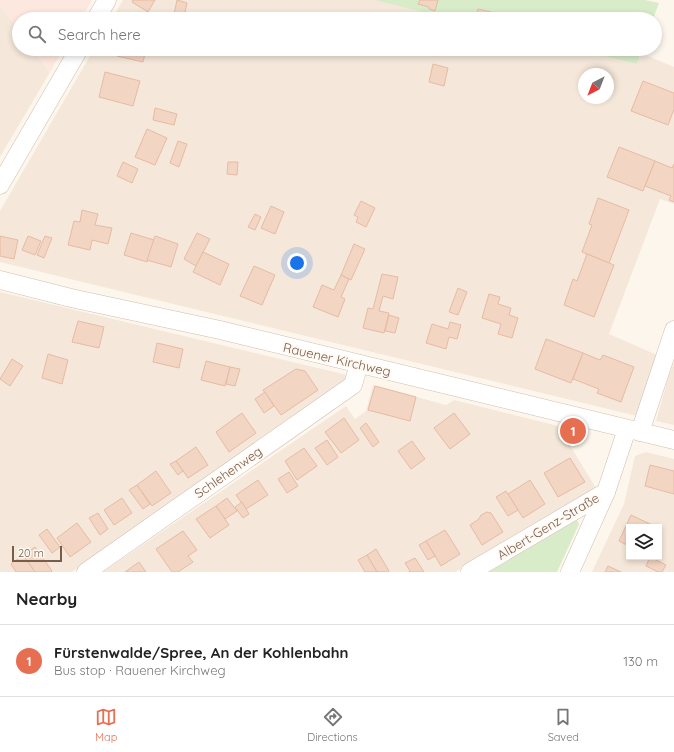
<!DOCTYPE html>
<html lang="en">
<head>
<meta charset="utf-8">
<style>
	:root { --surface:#fff; --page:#f2f2f2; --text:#222; --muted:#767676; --line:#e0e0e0; --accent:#e76f51 }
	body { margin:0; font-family:Quicksand,sans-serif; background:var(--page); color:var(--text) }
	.controls { position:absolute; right:12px; bottom:12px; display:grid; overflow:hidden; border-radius:0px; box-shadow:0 2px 6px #0003 }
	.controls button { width:36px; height:36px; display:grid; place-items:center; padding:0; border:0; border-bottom:1px solid var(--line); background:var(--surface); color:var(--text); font:20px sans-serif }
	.compass { position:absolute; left:578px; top:68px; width:36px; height:36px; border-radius:50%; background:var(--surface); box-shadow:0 2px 6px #0003; rotate:222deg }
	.scale { position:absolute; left:12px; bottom:10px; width:50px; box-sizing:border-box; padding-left:4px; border:2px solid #7a5c4d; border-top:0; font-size:11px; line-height:14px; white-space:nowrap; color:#7a5c4d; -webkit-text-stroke:3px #fffaf3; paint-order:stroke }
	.you { position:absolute; left:297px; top:263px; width:14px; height:14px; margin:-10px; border:3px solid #fff; border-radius:50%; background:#1a73e8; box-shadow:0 0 0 6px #1a73e833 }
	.badge { display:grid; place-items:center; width:26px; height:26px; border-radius:50%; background:var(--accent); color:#fff; font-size:13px; font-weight:700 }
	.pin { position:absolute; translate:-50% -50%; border:2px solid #fff; box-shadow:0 1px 4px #0006 }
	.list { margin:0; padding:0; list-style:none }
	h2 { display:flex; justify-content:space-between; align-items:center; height:52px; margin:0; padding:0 16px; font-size:17px }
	h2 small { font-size:13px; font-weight:400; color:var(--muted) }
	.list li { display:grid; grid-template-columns:26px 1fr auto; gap:12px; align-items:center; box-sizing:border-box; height:72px; padding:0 16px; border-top:1px solid var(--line) }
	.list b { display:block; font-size:15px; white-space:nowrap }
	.list p { margin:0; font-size:13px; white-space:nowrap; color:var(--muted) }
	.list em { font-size:13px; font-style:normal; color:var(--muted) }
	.icon { flex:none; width:22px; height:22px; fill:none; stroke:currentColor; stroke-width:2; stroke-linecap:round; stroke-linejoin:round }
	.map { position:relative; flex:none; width:674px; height:572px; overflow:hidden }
	.search { position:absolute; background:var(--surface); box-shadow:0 2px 6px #0003; left:12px; right:12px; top:12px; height:44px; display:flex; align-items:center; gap:10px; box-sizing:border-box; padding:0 14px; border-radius:22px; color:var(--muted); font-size:15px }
	.sheet { height:124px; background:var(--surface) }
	nav { display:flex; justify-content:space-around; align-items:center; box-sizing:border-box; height:56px; border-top:1px solid var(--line); background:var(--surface); font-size:11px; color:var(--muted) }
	nav a { display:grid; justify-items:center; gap:2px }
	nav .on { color:var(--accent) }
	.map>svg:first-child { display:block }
	.residential { fill:#f5e8da; fill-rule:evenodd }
	.commercial { fill:#fde8e0 }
	.green { fill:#d8ecc9 }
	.building { fill:#f3d5c3; stroke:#e6bba3 }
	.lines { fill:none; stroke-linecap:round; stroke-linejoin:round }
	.minor-casing { stroke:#d1beb0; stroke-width:19 }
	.minor { stroke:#fff; stroke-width:18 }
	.labels { text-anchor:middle; stroke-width:4; stroke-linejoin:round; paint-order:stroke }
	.street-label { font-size:13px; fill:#7a5c4d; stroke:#fffaf3 }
</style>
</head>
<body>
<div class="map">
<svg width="674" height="572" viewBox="0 0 674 572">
	<rect width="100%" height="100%" fill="#fdf6ec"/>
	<g class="residential">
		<path d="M 123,0 L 377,0 L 377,1 L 451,19 L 112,19 Z"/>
		<path d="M 0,6 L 19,31 L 19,49 L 32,49 L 50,72 L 0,157 Z"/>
		<path d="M 94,49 L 575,49 L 637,64 L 641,53 L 674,67 L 674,204 L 660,199 L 609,334 L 657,355 L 637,416 L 0,262 L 0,211 ZM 584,74 L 608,74 L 608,98 L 584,98 Z"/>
		<path d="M 0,292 L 347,375 L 346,382 L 72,572 L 0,572 Z"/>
		<path d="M 674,363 L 674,425 L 656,421 L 669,375 Z"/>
		<path d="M 373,385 L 446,405 L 454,400 L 558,426 L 596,488 L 455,572 L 103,572 L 346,406 L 355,419 L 366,411 Z"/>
		<path d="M 646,452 L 674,459 L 674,572 L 592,572 L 624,504 L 635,456 ZM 629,527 L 659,527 L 659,557 L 629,557 Z"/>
	</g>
	<g class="commercial">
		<path d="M 0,0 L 92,0 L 81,19 L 19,19 L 19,31 L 0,6 Z"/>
		<path d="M 32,49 L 63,49 L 50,72 Z"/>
	</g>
	<g class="green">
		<path d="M 377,0 L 645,0 L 659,3 L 653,19 L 451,19 L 377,1 Z"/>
		<path d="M 575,49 L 642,49 L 637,64 Z"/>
		<path d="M 577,520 L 579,524 L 557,572 L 489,572 Z"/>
	</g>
	<g class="building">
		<path d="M 133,0 L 155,0 L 148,12 L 132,2 Z"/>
		<path d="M 177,0 L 187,3 L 184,17 L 174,14 Z"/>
		<path d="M 420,0 L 438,0 L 435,11 L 429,9 L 429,7 L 418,4 Z"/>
		<path d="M 478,9 L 491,12 L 489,19 L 476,19 Z"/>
		<path d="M 385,14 L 405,19 L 384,19 Z"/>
		<path d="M 119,49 L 146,49 L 143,62 L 117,56 Z"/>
		<path d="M 433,64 L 448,68 L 444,86 L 429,82 Z"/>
		<path d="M 105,72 L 140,81 L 133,106 L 99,97 Z"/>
		<path d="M 643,81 L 674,93 L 674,109 L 668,125 L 631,111 Z"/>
		<path d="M 155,108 L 177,114 L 174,125 L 153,120 Z"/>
		<path d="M 147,129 L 167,138 L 155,165 L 135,157 Z"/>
		<path d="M 178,141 L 187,144 L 179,167 L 170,163 Z"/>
		<path d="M 619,147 L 655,161 L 643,191 L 607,177 Z"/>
		<path d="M 655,161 L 672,168 L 674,164 L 674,202 L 669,200 L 671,196 L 645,186 Z"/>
		<path d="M 123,162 L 138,169 L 132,183 L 117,176 Z"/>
		<path d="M 228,162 L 238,162 L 237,175 L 227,174 Z"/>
		<path d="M 598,198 L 629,210 L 609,263 L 582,252 L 592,225 L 589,224 Z"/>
		<path d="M 361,201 L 375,208 L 366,227 L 356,222 L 358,217 L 354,215 Z"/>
		<path d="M 271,206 L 284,212 L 275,234 L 261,228 Z"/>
		<path d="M 82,210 L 98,214 L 95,225 L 112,228 L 108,244 L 92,240 L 90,250 L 68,245 L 74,221 L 80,222 Z"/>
		<path d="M 255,214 L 261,217 L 255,230 L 248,227 Z"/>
		<path d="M 131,233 L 154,240 L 147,262 L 124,255 Z"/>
		<path d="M 197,233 L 210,239 L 196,266 L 184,259 Z"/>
		<path d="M 0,236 L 18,240 L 14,259 L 0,256 Z"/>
		<path d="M 28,236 L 41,241 L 35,255 L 22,250 Z"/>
		<path d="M 45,236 L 52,238 L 44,258 L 37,255 Z"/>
		<path d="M 155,236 L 178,244 L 171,267 L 147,260 Z"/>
		<path d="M 354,244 L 365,249 L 351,280 L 341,275 Z"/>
		<path d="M 203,252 L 229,264 L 220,285 L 193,272 Z"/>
		<path d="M 587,254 L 614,265 L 594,317 L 564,305 L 573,279 L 577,281 Z"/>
		<path d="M 254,266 L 275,275 L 262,305 L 240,296 Z"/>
		<path d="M 382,274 L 398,277 L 393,299 L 383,296 L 379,311 L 389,313 L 384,333 L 363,328 L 368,308 L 373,309 Z"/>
		<path d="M 341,275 L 349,279 L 341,297 L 345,299 L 338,317 L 313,307 L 322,285 L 334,290 Z"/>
		<path d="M 458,288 L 467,292 L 458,315 L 449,312 Z"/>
		<path d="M 489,294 L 500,297 L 498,304 L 511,308 L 509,315 L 518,318 L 512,338 L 498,334 L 501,324 L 482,318 Z"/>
		<path d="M 389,315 L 399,318 L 395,333 L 385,331 Z"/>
		<path d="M 78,321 L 104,327 L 99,348 L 72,342 Z"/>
		<path d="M 450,322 L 461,325 L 457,339 L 449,337 L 446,349 L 426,343 L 432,324 L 448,329 Z"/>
		<path d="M 546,339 L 583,353 L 571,383 L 535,369 Z"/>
		<path d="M 157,343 L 183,349 L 179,368 L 153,362 Z"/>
		<path d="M 583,353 L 600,360 L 603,355 L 634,367 L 621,402 L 597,393 L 599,389 L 573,379 Z"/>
		<path d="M 48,354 L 68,360 L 62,384 L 42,378 Z"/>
		<path d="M 12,359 L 23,366 L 10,386 L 0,379 Z"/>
		<path d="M 206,361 L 230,367 L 225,386 L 201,380 Z"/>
		<path d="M 230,367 L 240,369 L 235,386 L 226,384 Z"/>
		<path d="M 296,369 L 305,371 L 318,390 L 281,415 L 263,390 Z"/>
		<path d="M 375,386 L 416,397 L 410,421 L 368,410 Z"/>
		<path d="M 265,392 L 274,406 L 264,413 L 255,399 Z"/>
		<path d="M 242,413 L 256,433 L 229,452 L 216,432 Z"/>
		<path d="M 454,413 L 470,434 L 450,449 L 434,428 Z"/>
		<path d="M 344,418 L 359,440 L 341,453 L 325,432 Z"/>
		<path d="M 366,423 L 379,442 L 373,447 L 360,428 Z"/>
		<path d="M 327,440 L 338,457 L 327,465 L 315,448 Z"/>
		<path d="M 412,441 L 425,459 L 411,469 L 398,451 Z"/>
		<path d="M 196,447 L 208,465 L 188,478 L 176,461 Z"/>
		<path d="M 304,448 L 317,466 L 297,480 L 285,461 Z"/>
		<path d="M 570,458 L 585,482 L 558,497 L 544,473 Z"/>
		<path d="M 176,461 L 183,471 L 178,475 L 170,464 Z"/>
		<path d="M 650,465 L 674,471 L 674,494 L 645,486 Z"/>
		<path d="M 156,471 L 171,493 L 152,506 L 137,485 Z"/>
		<path d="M 289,472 L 298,486 L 287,493 L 278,479 Z"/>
		<path d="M 258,480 L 268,495 L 246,509 L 236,495 Z"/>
		<path d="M 530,480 L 545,504 L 523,518 L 508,494 Z"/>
		<path d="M 137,485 L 150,504 L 143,509 L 129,490 Z"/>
		<path d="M 506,491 L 518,510 L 508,516 L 496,497 Z"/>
		<path d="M 122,498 L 132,513 L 114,525 L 104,510 Z"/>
		<path d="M 227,498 L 237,511 L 225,519 L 216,506 Z"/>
		<path d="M 242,502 L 249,514 L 243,518 L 235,507 Z"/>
		<path d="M 216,506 L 229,525 L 210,538 L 196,519 Z"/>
		<path d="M 487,512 L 491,513 L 503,532 L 482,545 L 470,525 L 479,519 L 481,515 Z"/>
		<path d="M 98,513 L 108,529 L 100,535 L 89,518 Z"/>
		<path d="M 631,515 L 652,525 L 651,527 L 629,527 L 629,546 L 619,541 Z"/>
		<path d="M 77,523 L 91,542 L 70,557 L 57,538 Z"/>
		<path d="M 47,529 L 60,547 L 52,553 L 39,535 Z"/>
		<path d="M 445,530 L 460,554 L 441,566 L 426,541 Z"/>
		<path d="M 183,531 L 197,550 L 188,556 L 193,562 L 178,572 L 172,572 L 156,549 Z"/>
		<path d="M 426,541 L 435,556 L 428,560 L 419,545 Z"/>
		<path d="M 35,547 L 52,571 L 51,572 L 35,572 L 23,555 Z"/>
		<path d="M 376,549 L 389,571 L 387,572 L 377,572 L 367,555 Z"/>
		<path d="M 23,555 L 35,572 L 16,572 L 11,564 Z"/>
		<path d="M 367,555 L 377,572 L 365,572 L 358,560 Z"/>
		<path d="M 650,557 L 666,565 L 662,572 L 658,572 L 646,566 Z"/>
		<path d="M 415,558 L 424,572 L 409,572 L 410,571 L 405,563 Z"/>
		<path d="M 139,562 L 146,572 L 125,572 Z"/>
		<path d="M 608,566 L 621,572 L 605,572 Z"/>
	</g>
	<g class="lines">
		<g class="minor-casing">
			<g id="minor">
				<path d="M 96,19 L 107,0"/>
				<path d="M 0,185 L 79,49"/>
				<path d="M 0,280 L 71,298 L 220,330 L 674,440"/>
				<path d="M 640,432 L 674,330"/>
				<path d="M 86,572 L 353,385 L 359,364"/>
				<path d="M 470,572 L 606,492"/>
				<path d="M 570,572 L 606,492 L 627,429"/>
			</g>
		</g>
		<use href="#minor" class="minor"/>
	</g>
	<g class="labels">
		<g class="street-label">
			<text transform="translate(337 359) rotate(13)" y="5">Rauener Kirchweg</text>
			<text transform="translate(228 472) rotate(-35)" y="5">Schlehenweg</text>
			<text transform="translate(548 526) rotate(-31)" y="5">Albert-Genz-Straße</text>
		</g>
	</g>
</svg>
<div class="controls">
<button><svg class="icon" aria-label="layers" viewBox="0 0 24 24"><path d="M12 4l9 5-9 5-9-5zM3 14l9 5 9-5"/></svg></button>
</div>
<svg class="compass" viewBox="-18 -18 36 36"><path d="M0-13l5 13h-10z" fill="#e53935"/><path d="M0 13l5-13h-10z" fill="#767676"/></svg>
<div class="scale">20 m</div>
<div class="you"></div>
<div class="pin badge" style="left:573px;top:431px">1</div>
<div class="search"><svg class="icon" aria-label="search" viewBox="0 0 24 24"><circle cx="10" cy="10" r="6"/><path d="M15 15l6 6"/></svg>Search here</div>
</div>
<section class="sheet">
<h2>Nearby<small></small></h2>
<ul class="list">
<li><span class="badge">1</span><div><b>Fürstenwalde/Spree, An der Kohlenbahn</b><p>Bus stop · Rauener Kirchweg</p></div><em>130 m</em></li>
</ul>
</section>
<nav>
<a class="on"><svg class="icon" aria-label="map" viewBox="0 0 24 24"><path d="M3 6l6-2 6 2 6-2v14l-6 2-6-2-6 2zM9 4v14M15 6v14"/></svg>Map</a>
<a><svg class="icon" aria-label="directions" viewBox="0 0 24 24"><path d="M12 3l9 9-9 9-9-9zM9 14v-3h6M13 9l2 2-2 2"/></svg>Directions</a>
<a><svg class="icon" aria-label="saved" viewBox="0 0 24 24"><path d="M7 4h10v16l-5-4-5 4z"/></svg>Saved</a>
</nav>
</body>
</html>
